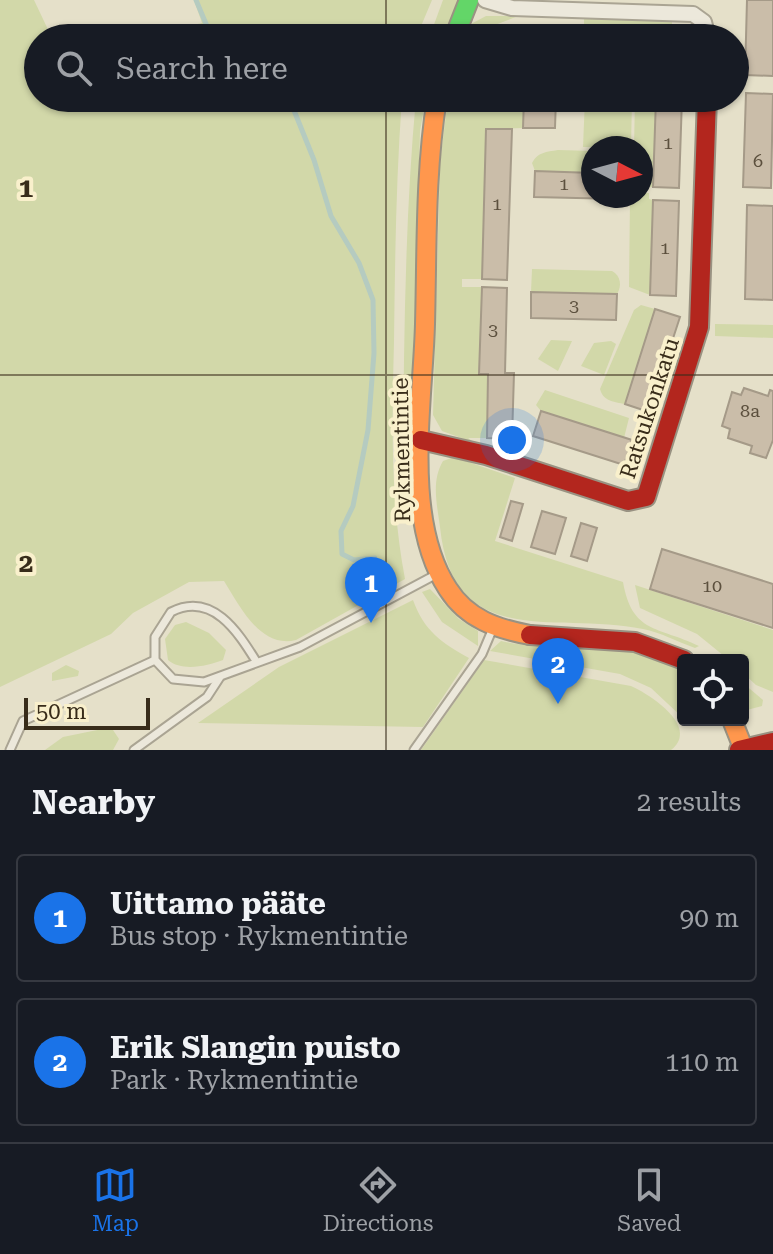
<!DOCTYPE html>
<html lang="en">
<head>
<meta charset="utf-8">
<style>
	:root { --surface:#171b24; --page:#242831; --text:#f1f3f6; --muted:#9ea1a6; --line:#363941; --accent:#1a73e8 }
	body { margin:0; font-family:"Roboto Serif",serif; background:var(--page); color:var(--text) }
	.controls { position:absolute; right:24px; bottom:24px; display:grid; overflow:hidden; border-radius:8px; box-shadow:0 2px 6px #0004 }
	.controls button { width:72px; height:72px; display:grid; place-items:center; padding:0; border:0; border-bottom:2px solid var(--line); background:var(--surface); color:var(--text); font:40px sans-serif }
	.compass { position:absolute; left:581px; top:136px; width:72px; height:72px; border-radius:50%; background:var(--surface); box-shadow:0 2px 6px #0004; rotate:96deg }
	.scale { position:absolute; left:24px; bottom:20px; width:126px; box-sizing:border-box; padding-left:8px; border:4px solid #382c1a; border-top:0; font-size:22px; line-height:28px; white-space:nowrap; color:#382c1a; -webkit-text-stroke:6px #f9f0cc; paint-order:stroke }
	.you { position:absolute; left:512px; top:440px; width:28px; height:28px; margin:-20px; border:6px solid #fff; border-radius:50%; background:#1a73e8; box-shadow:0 0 0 12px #1a73e833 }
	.badge { display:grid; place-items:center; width:52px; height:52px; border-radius:50%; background:var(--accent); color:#fff; font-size:26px; font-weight:700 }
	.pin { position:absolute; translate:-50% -66px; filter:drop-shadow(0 2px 4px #0008) }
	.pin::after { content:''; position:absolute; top:42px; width:28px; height:24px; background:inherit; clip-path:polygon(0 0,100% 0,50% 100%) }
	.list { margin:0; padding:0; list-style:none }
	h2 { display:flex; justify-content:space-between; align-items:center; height:104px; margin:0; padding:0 32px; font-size:34px }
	h2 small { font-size:26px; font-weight:400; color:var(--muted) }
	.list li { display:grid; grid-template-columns:52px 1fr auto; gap:24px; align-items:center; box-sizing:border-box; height:128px; margin:0 16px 16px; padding:0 16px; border:2px solid var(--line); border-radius:8px }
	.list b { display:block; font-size:30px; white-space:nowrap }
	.list p { margin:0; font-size:26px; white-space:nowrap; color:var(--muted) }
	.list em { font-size:26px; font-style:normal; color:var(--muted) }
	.icon { flex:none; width:44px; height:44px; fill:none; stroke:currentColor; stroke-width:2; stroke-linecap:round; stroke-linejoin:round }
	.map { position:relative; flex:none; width:773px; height:750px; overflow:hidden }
	.search { position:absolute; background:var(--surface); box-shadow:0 2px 6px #0004; left:24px; right:24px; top:24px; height:88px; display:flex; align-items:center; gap:20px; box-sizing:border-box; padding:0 28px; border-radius:44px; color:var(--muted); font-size:30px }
	.sheet { height:392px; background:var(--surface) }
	nav { display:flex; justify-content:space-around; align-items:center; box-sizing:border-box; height:112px; border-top:2px solid var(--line); background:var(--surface); font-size:22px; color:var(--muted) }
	nav a { display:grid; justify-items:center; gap:4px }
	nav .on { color:var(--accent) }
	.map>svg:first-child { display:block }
	.green { fill:#d2d8a9 }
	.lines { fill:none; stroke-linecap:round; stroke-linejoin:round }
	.stream { stroke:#b5cbc0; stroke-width:5 }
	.building { fill:#cabda9; stroke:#a59a88; stroke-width:2 }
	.lane-casing { stroke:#aaa493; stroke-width:11 }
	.street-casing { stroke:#aaa493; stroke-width:18 }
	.fast-casing { stroke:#999282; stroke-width:22 }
	.slow-casing { stroke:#999282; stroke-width:22 }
	.jam-casing { stroke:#999282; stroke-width:22 }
	.lane { stroke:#ece8db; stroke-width:7 }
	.street { stroke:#ece8db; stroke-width:14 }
	.fast { stroke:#63d668; stroke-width:18 }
	.slow { stroke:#ff974d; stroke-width:18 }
	.jam { stroke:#b3261e; stroke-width:18 }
	.grid { fill:none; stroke:#382c1a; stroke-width:2; stroke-opacity:0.55 }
	.labels { text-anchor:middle; stroke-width:8; stroke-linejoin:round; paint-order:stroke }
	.number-label { font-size:18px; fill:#5c503e }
	.street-label { font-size:22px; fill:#382c1a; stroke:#f9f0cc }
	.grid-label { font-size:26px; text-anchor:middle; font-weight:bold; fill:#382c1a; stroke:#f9f0cc; stroke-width:8; stroke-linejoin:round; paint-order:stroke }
</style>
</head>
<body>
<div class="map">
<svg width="773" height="750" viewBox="0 0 773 750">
	<rect width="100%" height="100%" fill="#e5e0c9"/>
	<g class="green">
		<path d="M 0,0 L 34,0 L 52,38 L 38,38 L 38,98 L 402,98 C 396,179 395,260 394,342 C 392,422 390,500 405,579 L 296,640 C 260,649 240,606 224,581 L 189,582 L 133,613 L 111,634 L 0,687 Z"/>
		<path d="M 194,0 L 432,0 L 416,38 L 154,38 L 153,34 L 202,23 Z"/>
		<path d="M 443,0 L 459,0 L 443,38 L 429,38 Z"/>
		<path d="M 486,16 L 518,16 L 495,25 L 526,26 L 526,38 L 465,38 L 471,24 Z"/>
		<path d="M 584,18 L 672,20 L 672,38 L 584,38 Z"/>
		<path d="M 416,98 L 426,98 L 420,131 L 413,389 L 406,417 L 406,459 L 403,458 C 404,338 405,217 416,98 Z"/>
		<path d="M 448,98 L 524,98 L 523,128 L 486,129 L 482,279 L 462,279 L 462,287 L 482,287 L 479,373 L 488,374 L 487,438 L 468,438 L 475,443 L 442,431 L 433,415 L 440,163 Z"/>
		<path d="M 585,98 L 632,98 L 631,148 L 583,147 Z"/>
		<path d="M 635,98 L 656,98 L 653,187 L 641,187 L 641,148 L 634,148 Z"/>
		<path d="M 558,150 L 593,151 L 593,173 L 535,171 L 532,163 C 538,152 546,152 558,150 Z"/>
		<path d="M 641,193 L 649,193 L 649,199 L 653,200 L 650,295 L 629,287 L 630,199 L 641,196 Z"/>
		<path d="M 532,269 L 612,271 C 621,276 622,286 617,294 L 531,292 Z"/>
		<path d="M 641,305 L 655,309 L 625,404 C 614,402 603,401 600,389 L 634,310 Z"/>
		<path d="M 715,324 L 773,325 L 773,338 L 715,336 Z"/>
		<path d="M 551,340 L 572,341 L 558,371 L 538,359 Z"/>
		<path d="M 611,341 L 616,344 L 604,375 L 581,366 L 594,343 Z"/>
		<path d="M 545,390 L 629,418 L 624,438 L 541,411 L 536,405 Z"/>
		<path d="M 454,457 L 515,478 L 495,541 L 623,582 C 632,634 658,626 699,646 L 695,648 C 678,642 660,632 643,629 C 556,611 453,653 440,527 C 437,504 431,481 443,461 Z"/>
		<path d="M 635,585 L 773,630 L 773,692 L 756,685 L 743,673 L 743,660 L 729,660 L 697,634 L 640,608 Z"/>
		<path d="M 430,589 L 459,619 L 478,631 L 478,646 L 442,622 L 422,592 Z"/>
		<path d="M 413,600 C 424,631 442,643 469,658 L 423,727 L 198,723 L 279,667 Z"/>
		<path d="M 186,622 L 209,633 L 226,650 L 223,660 C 207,666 182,672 168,660 L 165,639 L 175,625 Z"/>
		<path d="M 501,641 C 561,655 630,633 683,673 L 683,718 L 651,688 L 620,674 L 490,651 Z"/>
		<path d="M 484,660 L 631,686 C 651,695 700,727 671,750 L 421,750 Z"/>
		<path d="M 66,665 L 79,671 L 78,676 L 52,681 L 52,673 Z"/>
		<path d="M 743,683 L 763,700 L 762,706 L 747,710 L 743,702 Z"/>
		<path d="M 107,728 L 113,730 L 119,739 L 113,750 L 45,750 L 63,737 Z"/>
	</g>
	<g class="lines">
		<g class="stream">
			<path d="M 196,0 L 212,38"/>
			<path d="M 289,98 L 314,160 L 331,216 L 359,263 L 373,300 L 374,353 L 368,430 L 353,506 L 341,531 L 342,554 L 354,560 L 375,558"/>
		</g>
	</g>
	<g class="building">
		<path d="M 747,0 L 773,0 L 773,76 L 745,75 Z"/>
		<path d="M 526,26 L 558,27 L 557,38 L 526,38 Z"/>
		<path d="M 746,93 L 773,94 L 771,188 L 743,187 Z"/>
		<path d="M 524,98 L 556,98 L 555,128 L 523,128 Z"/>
		<path d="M 656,98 L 682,98 L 679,188 L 653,187 Z"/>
		<path d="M 486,129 L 512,129 L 507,280 L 482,279 Z"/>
		<path d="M 535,171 L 593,173 L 593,196 L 620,196 L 619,199 L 534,197 Z"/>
		<path d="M 653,200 L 679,201 L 676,296 L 650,295 Z"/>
		<path d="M 747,205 L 773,206 L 773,300 L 745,299 Z"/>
		<path d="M 482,287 L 507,288 L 505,373 L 514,373 L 512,439 L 487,438 L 488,374 L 479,374 Z"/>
		<path d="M 531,292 L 617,294 L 616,320 L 531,318 Z"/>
		<path d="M 655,309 L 680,317 L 649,412 L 625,404 Z"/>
		<path d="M 744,388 L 768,396 L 770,390 L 773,391 L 773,440 L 766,458 L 750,453 L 752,446 L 728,438 L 730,429 L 722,426 L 732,392 L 741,395 Z"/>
		<path d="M 541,411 L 632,440 L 624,465 L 533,436 Z"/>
		<path d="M 511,501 L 523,504 L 512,541 L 500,537 Z"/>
		<path d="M 542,511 L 566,518 L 555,554 L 531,547 Z"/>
		<path d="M 581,523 L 597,528 L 587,561 L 571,556 Z"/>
		<path d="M 662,549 L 773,584 L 773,628 L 650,589 Z"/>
	</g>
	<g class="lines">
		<g class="lane-casing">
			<g id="lane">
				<path d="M 256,661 C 238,632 212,591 171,612 L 155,637 L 155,660 L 173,679 L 204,682 L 300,647 L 437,574"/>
				<path d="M 10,750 L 23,721 L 155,660"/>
				<path d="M 134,750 L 207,697 L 220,677"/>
				<path d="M 414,750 L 482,654 L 493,628"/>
			</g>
		</g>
		<g class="street-casing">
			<path id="street" d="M 485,0 L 512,8 L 693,14 L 704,22 L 708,38"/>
		</g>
		<g class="fast-casing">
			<path id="fast" d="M 454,38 L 469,0"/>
		</g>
		<g class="slow-casing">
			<g id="slow">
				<path d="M 437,98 C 425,173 427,248 425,324 C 423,403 402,519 448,589 C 467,619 497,629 530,635"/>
				<path d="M 732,720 L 744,750"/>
			</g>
		</g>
		<g class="jam-casing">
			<g id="jam">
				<path d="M 421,440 L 486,455 L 628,501 L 646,497 L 699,327 L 707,98"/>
				<path d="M 530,635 L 635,642 L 684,660"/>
				<path d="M 739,750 L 773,742"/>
			</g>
		</g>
		<use href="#lane" class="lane"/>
		<use href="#street" class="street"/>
		<use href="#fast" class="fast"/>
		<use href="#slow" class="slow"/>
		<use href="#jam" class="jam"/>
	</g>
	<path class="grid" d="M 386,0 L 386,38M 386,98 L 386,750M 0,375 L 773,375"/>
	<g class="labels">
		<g class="number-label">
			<text x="668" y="149">1</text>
			<text x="758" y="167">6</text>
			<text x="564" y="190">1</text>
			<text x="497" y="210">1</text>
			<text x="665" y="254">1</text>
			<text x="574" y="312">3</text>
			<text x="493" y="336">3</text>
			<text x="750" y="417">8a</text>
			<text x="712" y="592">10</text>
		</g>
		<g class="street-label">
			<text transform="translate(649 408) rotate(-72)" y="8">Ratsukonkatu</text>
			<text transform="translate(401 450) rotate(-91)" y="8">Rykmentintie</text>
		</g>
	</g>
	<g class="grid-label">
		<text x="26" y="197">1</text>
		<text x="26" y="572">2</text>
	</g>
</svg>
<div class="controls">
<button><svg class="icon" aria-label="locate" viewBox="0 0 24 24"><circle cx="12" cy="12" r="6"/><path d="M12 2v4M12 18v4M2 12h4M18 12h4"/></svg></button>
</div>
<svg class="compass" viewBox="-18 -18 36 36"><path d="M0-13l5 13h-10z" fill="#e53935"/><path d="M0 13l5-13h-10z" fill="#9ea1a6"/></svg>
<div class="scale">50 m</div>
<div class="you"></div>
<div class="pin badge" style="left:371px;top:623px">1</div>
<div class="pin badge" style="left:558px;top:704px">2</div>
<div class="search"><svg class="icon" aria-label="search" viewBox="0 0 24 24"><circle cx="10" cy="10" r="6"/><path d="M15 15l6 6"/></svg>Search here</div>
</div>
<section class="sheet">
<h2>Nearby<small>2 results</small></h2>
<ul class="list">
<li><span class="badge">1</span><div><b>Uittamo pääte</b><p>Bus stop · Rykmentintie</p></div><em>90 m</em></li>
<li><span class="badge">2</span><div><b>Erik Slangin puisto</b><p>Park · Rykmentintie</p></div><em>110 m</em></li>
</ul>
</section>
<nav>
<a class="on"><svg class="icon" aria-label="map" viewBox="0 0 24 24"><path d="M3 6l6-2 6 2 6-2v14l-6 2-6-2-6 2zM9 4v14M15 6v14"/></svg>Map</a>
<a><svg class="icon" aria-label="directions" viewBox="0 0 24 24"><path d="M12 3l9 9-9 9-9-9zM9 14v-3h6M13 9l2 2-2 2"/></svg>Directions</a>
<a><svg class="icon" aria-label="saved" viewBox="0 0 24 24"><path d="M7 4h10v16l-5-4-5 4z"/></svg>Saved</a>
</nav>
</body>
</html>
